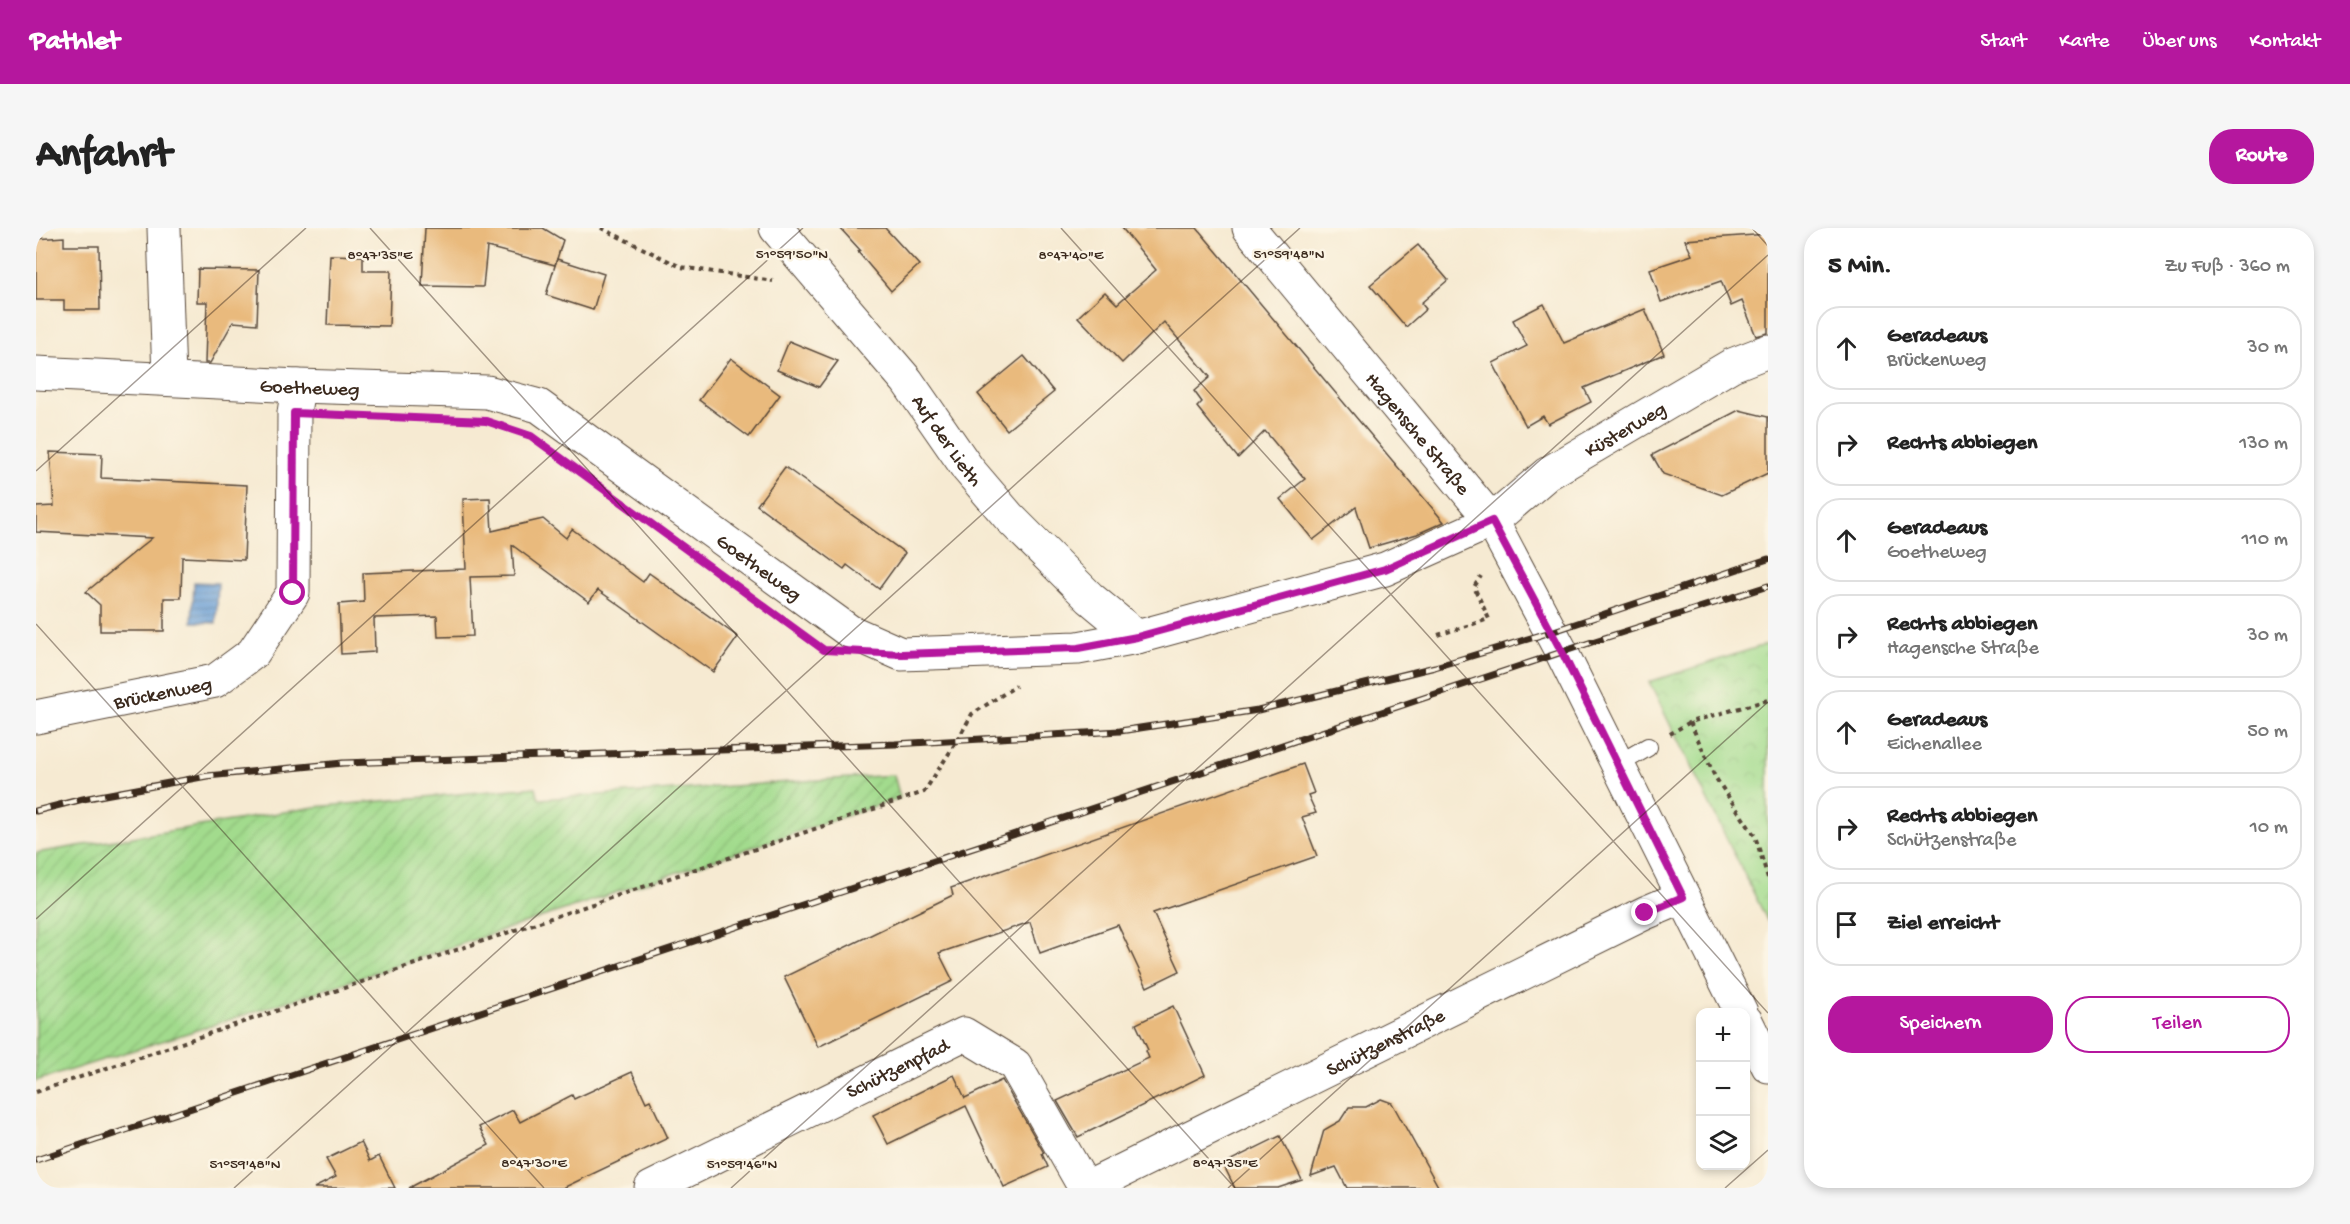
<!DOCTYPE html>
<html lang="de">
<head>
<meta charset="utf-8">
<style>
	:root { --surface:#fff; --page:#f6f6f6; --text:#222; --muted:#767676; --line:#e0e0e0; --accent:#b5179e }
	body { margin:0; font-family:"Gochi Hand",sans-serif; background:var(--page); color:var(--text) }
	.controls { position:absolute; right:18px; bottom:18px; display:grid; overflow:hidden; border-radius:12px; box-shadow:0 3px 9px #0003 }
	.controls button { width:54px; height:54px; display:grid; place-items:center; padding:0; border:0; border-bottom:2px solid var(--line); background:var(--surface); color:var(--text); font:30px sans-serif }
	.stop { position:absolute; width:18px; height:18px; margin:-14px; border:4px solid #b5179e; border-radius:50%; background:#fff }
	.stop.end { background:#b5179e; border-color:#fff; box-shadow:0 2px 6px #0008 }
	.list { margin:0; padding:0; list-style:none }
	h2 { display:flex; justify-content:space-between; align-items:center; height:78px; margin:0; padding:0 24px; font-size:26px }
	h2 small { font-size:20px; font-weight:400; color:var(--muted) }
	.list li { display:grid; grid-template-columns:39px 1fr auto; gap:18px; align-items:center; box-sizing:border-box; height:84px; margin:0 12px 12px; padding:0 12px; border:2px solid var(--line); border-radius:24px }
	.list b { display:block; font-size:22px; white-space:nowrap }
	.list p { margin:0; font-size:20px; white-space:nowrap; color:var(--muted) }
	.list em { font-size:20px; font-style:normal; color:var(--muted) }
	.actions { display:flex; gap:12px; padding:18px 24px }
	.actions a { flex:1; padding:14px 0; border:2px solid var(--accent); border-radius:24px; text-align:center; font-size:21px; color:var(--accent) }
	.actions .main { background:var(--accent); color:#fff }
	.icon { flex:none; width:33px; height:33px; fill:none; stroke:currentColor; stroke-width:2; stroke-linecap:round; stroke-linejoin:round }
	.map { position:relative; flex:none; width:1732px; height:960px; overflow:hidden; border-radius:24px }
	header { display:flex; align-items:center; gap:36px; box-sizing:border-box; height:84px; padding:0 30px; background:var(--accent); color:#fff }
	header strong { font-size:28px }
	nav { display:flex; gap:33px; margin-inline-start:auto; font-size:21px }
	.intro { display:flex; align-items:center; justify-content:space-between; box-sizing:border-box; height:144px; padding:0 36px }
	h1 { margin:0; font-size:42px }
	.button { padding:15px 27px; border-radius:24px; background:var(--accent); color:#fff; font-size:21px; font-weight:700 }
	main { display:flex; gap:36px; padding:0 36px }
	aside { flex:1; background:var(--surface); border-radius:24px; box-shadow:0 3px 9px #0003 }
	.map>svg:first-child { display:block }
	.park { fill:url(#park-crowns); stroke:#6e8256; stroke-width:1.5 }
	.garden { fill:url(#garden-furrows); stroke:#6e8256; stroke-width:1.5 }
	.water { fill:url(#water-rules); stroke:#52647a; stroke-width:1.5 }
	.building { fill:#e9ba7d }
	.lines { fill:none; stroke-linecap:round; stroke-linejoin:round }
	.service-casing { stroke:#574739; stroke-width:20 }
	.minor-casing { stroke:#574739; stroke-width:35 }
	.tertiary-casing { stroke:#574739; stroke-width:35 }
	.path { stroke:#574739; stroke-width:4; stroke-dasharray:4.5 4.5; stroke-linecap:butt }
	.service { stroke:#fff; stroke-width:18 }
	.minor { stroke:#fff; stroke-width:33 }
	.tertiary { stroke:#fff; stroke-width:33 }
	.rail-casing { stroke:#3b2a1e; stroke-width:7 }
	.rail { stroke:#fcf5e5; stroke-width:4.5; stroke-dasharray:14; stroke-linecap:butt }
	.route { stroke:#b5179e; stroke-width:8 }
	.ticks { fill:none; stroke:#3b2a1e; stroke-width:1.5; stroke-opacity:0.45 }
	.labels { text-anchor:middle; stroke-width:5; stroke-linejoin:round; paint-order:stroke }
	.street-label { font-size:20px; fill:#3b2a1e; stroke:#fcf5e5 }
	.ticks-label { font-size:15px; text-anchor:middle; fill:#3b2a1e; stroke:#fcf5e5; stroke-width:5; stroke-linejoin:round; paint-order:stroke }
</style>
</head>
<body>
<header>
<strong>Pathlet</strong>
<nav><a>Start</a><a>Karte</a><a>Über uns</a><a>Kontakt</a></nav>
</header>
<div class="intro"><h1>Anfahrt</h1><a class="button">Route</a></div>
<main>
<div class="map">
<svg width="1732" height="960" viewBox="0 0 1732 960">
	<defs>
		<pattern id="park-crowns" width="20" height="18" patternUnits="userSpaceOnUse" patternTransform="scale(1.5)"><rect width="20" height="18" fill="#a2db8d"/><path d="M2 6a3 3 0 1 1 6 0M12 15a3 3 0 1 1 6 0" fill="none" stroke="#8cbc79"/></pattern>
		<pattern id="garden-furrows" width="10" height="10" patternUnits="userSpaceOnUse" patternTransform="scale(1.5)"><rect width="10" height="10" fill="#a2db8d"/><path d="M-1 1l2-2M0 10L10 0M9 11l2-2" fill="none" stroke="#8cbc79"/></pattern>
		<pattern id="water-rules" width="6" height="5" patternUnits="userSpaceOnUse" patternTransform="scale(1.5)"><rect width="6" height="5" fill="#699ed5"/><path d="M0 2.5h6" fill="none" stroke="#5881ac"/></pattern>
	</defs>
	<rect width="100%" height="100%" fill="#fcf5e5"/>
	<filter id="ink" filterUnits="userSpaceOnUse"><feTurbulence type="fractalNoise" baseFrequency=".0167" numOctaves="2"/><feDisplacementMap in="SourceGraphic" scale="12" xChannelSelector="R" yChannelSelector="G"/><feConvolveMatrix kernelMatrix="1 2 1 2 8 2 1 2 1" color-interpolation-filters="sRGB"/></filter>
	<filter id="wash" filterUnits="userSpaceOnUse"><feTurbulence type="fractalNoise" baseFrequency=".008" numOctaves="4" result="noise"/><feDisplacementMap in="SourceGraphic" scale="24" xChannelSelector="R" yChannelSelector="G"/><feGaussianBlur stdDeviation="1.35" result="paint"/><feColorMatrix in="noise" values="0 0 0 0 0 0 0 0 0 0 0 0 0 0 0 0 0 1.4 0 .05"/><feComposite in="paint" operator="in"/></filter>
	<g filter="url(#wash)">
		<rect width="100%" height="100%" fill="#f6ead2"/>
		<path class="park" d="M 1732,416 L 1732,694 L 1613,454 Z"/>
		<path class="garden" d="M 858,547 L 864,570 L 287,762 L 0,853 L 0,625 L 279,579 L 500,559 L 503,571 Z"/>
		<path class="water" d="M 158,354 L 182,355 L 180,395 L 156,394 Z"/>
		<g id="blocks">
			<g class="building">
				<path d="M 389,0 L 507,0 L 527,12 L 519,37 L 451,19 L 447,59 L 386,58 Z"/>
				<path d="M 804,0 L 849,0 L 883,37 L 855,63 L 822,24 L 824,22 Z"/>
				<path d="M 1086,0 L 1161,0 L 1408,294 L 1381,306 L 1333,320 L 1320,279 L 1277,312 L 1244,271 L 1269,251 L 1229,203 L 1202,230 L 1161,179 L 1166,174 L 1158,163 L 1174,149 L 1128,94 L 1086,135 L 1042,89 L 1069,64 L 1081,76 L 1120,42 Z"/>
				<path d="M 1732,6 L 1732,105 L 1720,108 L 1706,73 L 1695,78 L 1685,53 L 1625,74 L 1614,41 L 1656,27 L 1649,12 Z"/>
				<path d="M 28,9 L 28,18 L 63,18 L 64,82 L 28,82 L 28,72 L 0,72 L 0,11 Z"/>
				<path d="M 1382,17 L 1412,52 L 1385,75 L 1390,81 L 1370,99 L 1334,57 Z"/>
				<path d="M 294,27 L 327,28 L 327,43 L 355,43 L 353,98 L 291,97 Z"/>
				<path d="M 521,31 L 568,46 L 557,82 L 510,67 Z"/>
				<path d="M 162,41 L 223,42 L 221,96 L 197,94 L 174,135 L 169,135 L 171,74 L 161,74 Z"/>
				<path d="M 1508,76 L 1528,115 L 1609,81 L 1628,126 L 1548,160 L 1555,174 L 1512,196 L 1507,188 L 1490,198 L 1457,135 L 1491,118 L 1477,92 Z"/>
				<path d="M 753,113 L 802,133 L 783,159 L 741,142 Z"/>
				<path d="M 988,128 L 1018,164 L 971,202 L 942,166 Z"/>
				<path d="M 695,130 L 744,167 L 713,209 L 663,172 Z"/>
				<path d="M 1703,182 L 1732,189 L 1732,245 L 1686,267 L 1627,246 L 1616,227 Z"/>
				<path d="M 14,224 L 66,226 L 65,250 L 211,257 L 208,332 L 146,329 L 145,370 L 128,370 L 128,403 L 64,403 L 64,377 L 50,364 L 116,310 L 0,304 L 0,279 L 18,278 Z"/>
				<path d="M 749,239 L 869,325 L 843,361 L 811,337 L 808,341 L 721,277 Z"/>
				<path d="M 454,270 L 456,303 L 507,291 L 530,310 L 536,301 L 607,354 L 613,345 L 702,409 L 677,444 L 562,362 L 553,374 L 476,317 L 478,348 L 434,349 L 437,408 L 402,409 L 401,388 L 338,390 L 339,424 L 305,426 L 303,376 L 328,374 L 327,345 L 430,341 L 427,271 Z"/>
				<path d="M 1267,536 L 1278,565 L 1272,567 L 1280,585 L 1266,589 L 1281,628 L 1117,685 L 1144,743 L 1111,759 L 1082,697 L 1004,725 L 994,694 L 903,725 L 917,753 L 782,819 L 748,749 L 917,667 L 915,660 Z"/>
				<path d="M 1137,778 L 1169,847 L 1042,909 L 1021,873 L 1113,830 L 1110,823 L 1112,822 L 1100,796 Z"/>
				<path d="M 596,844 L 610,874 L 614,872 L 632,910 L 527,960 L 373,960 L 453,917 L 443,899 L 477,882 L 484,894 L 536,867 L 538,871 Z"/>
				<path d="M 918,847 L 929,870 L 966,852 L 1008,925 L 1006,926 L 1012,939 L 968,959 L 930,878 L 852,916 L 837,887 Z"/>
				<path d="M 1345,871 L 1356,875 L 1403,960 L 1311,960 L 1300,939 L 1275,948 L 1288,902 L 1304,893 L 1313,879 L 1330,879 Z"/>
				<path d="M 1244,908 L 1266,952 L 1242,960 L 1199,960 L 1187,936 Z"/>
				<path d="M 325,914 L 334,933 L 343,928 L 359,960 L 278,960 L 300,949 L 290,931 Z"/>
			</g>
		</g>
	</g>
	<g filter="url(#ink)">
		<use href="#blocks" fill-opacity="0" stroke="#574739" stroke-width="1.5"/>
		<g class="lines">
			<g class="service-casing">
				<path id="service" d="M 1581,537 L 1612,519"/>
			</g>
			<g class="minor-casing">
				<g id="minor">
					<path d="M 128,0 L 133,151"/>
					<path id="s1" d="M 740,0 L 871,153 L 932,241 L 973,289 L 1054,370 L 1101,409"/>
					<path id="s2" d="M 0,145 L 262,158 L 451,164 L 503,178 L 813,403 L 865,426 L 1042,420 L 1101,409 L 1349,341 L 1456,293 L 1511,246 L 1696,137 L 1732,123"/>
					<path id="s3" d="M 0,489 L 179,453 L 217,425 L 257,365 L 258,185 L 262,158"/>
					<path id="s4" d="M 615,960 L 928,806 L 979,837 L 1049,960"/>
					<path id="s5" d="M 1051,960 L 1609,685 L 1647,669"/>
				</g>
			</g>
			<g class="tertiary-casing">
				<g id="tertiary">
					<path id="s6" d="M 1213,0 L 1456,293 L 1526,425 L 1705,784"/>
					<path d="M 1710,793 L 1732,838"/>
				</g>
			</g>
			<g class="path">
				<path d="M 565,0 L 645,39 L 737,53"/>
				<path d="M 1402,407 L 1453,391 L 1438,359 L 1445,348"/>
				<path d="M 1654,494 L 1679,549 L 1719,608 L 1732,650"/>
				<path d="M 1634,506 L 1654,494 L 1732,472"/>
				<path d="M 0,864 L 888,564 L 921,513 L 936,486 L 980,458"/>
			</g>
			<use href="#service" class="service"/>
			<use href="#minor" class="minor"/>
			<use href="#tertiary" class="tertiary"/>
			<g class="rail-casing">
				<g id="rail">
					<path d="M 0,583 L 47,571 L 171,548 L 307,535 L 859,516 L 1084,503 L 1222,482 L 1399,439 L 1515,404 L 1732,331"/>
					<path d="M 0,932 L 1559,413 L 1732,358"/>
				</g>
			</g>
			<use href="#rail" class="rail"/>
		</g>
	</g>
	<g class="lines" filter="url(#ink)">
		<path class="route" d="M 257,365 L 258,185 L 450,193 L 495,208 L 788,422 L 866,426 L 1042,420 L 1101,409 L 1349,341 L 1456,293 L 1526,424 L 1647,669 L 1609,685"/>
	</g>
	<path class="ticks" d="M 334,0 L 1199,960M 1025,0 L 1732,785M 1716,0 L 1732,18M 0,243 L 270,0M 0,396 L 508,960M 0,691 L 767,0M 198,960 L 1264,0M 695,960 L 1732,27M 1192,960 L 1732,474M 1689,960 L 1732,922"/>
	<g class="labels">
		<g class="street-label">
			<text dy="7" stroke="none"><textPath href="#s2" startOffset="274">Goetheweg</textPath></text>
			<text dy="7" stroke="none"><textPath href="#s2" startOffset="1719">Küsterweg</textPath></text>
			<text dy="7" stroke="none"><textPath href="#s6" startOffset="266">Hagensche Straße</textPath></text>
			<text dy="7" stroke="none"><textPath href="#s1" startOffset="273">Auf der Lieth</textPath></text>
			<text dy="7" stroke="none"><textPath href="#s2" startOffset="778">Goetheweg</textPath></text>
			<text dy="7" stroke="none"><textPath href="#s3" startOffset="129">Brückenweg</textPath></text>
			<text dy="7" stroke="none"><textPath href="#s5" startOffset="332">Schützenstraße</textPath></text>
			<text dy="7" stroke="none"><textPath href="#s4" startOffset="274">Schützenpfad</textPath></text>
		</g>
	</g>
	<g class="ticks-label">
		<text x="756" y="30">51°59'50"N</text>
		<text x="1253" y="30">51°59'48"N</text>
		<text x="344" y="31">8°47'35"E</text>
		<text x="1035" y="31">8°47'40"E</text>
		<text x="498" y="939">8°47'30"E</text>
		<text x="1189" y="939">8°47'35"E</text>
		<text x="209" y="940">51°59'48"N</text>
		<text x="706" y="940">51°59'46"N</text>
	</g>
</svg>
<div class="controls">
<button>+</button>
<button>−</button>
<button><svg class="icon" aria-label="layers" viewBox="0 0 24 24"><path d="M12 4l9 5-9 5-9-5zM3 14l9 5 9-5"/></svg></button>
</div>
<div class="stop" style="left:257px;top:365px"></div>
<div class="stop end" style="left:1609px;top:685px"></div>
</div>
<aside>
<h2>5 Min.<small>Zu Fuß · 360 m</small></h2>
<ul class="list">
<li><svg class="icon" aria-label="ahead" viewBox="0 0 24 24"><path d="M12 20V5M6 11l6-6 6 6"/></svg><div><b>Geradeaus</b><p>Brückenweg</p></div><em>30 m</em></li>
<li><svg class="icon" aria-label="right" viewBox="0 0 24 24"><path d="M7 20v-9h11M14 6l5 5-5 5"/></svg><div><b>Rechts abbiegen</b></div><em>130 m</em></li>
<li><svg class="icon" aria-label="ahead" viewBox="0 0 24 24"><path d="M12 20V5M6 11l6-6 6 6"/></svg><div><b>Geradeaus</b><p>Goetheweg</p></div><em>110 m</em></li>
<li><svg class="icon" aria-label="right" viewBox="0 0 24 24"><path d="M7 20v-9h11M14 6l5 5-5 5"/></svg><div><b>Rechts abbiegen</b><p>Hagensche Straße</p></div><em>30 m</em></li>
<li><svg class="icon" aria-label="ahead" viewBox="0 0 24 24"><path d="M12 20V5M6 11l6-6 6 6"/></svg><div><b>Geradeaus</b><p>Eichenallee</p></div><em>50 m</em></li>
<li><svg class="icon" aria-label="right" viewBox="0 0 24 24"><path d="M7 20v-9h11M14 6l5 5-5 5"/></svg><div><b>Rechts abbiegen</b><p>Schützenstraße</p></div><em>10 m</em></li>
<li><svg class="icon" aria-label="arrive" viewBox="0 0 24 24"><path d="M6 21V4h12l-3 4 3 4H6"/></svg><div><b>Ziel erreicht</b></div></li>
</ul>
<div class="actions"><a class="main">Speichern</a><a>Teilen</a></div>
</aside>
</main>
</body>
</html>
